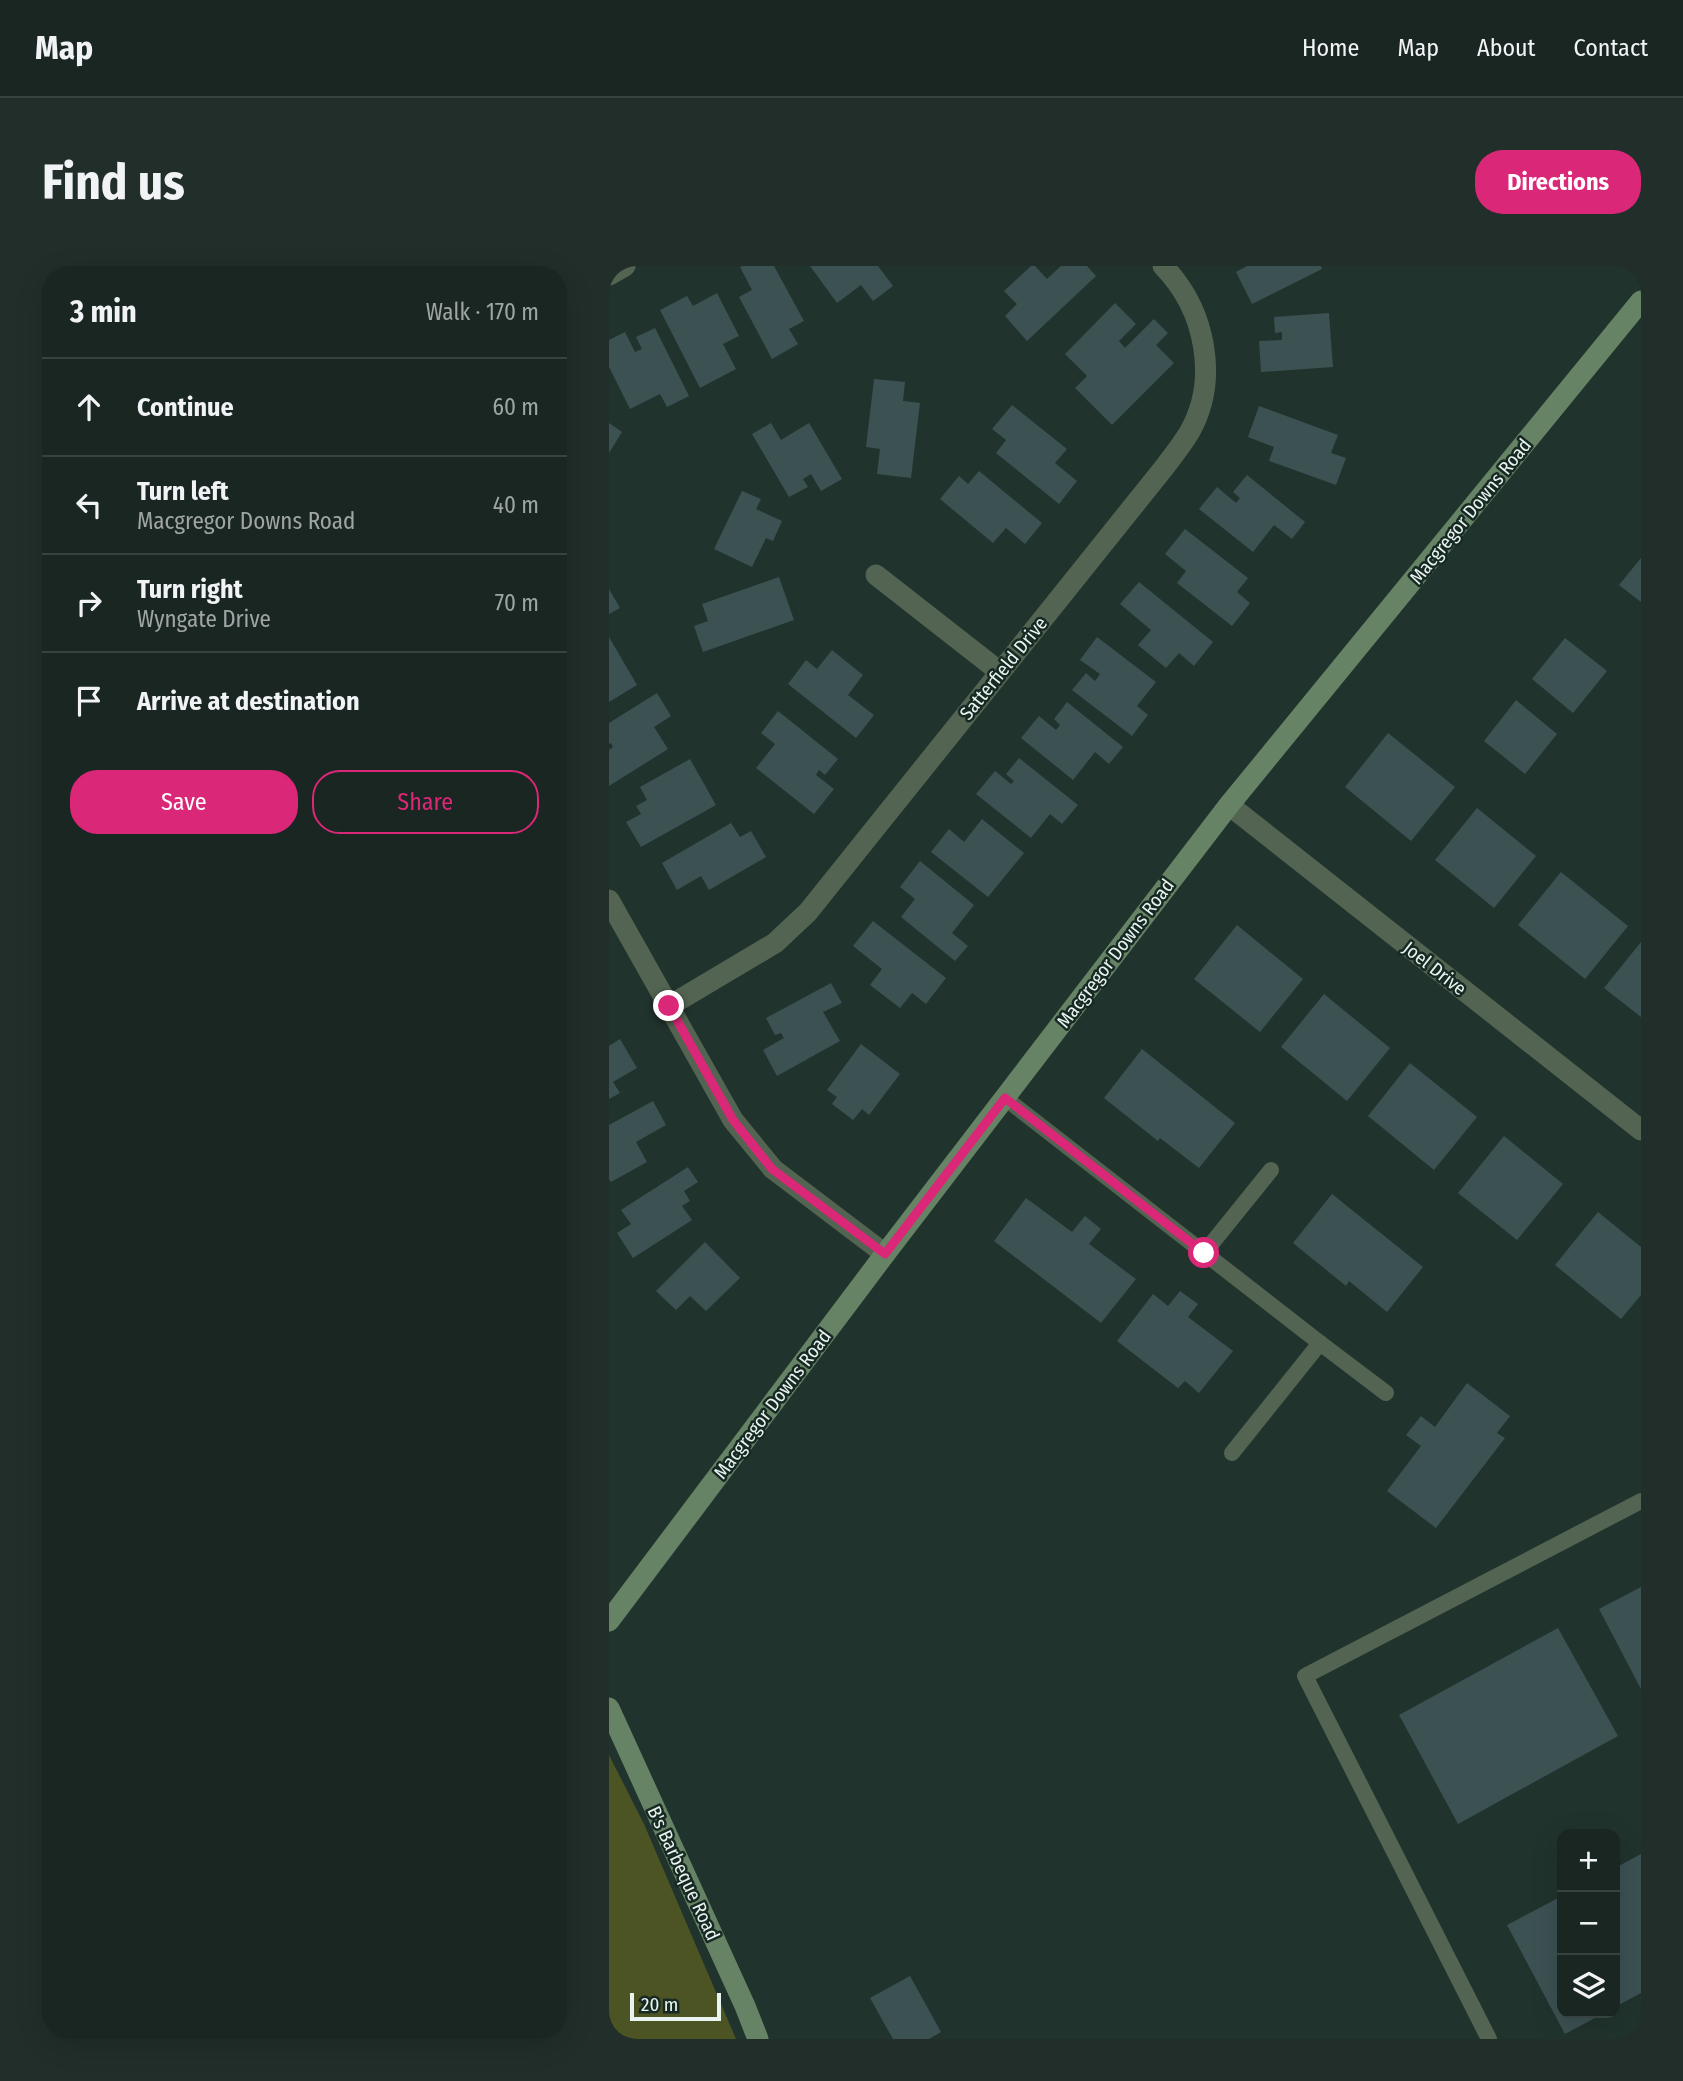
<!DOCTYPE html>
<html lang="en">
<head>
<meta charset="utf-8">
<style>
	:root { --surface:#192622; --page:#222e2a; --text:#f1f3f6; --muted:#9fa5a5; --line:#374340; --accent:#db2777 }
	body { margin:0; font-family:"Fira Sans Condensed",sans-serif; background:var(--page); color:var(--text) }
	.controls { position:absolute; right:21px; bottom:21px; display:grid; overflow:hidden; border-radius:14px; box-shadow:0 7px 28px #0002 }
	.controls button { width:63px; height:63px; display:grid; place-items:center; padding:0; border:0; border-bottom:2px solid var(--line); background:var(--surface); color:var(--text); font:35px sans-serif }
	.scale { position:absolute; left:21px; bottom:18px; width:91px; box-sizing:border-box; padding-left:7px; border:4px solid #e9f4f0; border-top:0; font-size:19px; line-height:24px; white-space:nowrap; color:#e9f4f0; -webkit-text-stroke:5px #172923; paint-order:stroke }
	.stop { position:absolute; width:21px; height:21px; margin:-16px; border:5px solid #db2777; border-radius:50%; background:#fff }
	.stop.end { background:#db2777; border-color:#fff; box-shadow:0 2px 7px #0008 }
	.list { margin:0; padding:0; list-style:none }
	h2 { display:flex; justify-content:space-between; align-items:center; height:91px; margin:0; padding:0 28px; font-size:30px }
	h2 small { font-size:23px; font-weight:400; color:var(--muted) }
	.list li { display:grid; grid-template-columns:46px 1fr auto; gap:21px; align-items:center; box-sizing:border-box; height:98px; padding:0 28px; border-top:2px solid var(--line) }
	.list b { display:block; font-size:26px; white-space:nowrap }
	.list p { margin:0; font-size:23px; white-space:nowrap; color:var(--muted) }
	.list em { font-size:23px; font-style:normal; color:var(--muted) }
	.actions { display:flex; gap:14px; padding:21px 28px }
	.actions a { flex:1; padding:16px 0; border:2px solid var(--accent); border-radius:28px; text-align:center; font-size:24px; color:var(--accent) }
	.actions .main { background:var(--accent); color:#fff }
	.icon { flex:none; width:38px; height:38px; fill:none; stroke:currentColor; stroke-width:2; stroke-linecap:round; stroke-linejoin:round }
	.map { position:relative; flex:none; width:1032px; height:1773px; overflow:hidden; border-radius:28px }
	header { display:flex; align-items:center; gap:42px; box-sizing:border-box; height:98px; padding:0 35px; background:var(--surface); border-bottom:2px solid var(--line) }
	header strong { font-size:33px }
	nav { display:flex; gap:38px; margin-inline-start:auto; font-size:24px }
	.intro { display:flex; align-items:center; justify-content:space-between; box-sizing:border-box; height:168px; padding:0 42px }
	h1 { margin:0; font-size:49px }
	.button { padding:18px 32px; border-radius:28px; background:var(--accent); color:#fff; font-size:24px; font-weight:700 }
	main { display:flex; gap:42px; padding:0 42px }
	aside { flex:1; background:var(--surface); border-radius:28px; box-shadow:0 7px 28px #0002 }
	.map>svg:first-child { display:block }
	.green { fill:#4d5423 }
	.building { fill:#3c5152 }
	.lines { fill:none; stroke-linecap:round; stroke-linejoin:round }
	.lane { stroke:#536552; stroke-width:16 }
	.street { stroke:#536552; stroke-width:21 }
	.secondary { stroke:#668366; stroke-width:21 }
	.route { stroke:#db2777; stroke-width:9 }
	.labels { text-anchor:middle; stroke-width:5; stroke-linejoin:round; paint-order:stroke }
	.street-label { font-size:19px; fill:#e9f4f0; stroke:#172923 }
</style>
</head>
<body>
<header>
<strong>Map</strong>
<nav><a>Home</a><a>Map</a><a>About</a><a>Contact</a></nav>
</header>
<div class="intro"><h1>Find us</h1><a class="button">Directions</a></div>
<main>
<aside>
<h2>3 min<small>Walk · 170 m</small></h2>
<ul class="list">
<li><svg class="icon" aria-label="ahead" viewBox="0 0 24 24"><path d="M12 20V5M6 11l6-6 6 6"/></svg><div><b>Continue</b></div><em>60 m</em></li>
<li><svg class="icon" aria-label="left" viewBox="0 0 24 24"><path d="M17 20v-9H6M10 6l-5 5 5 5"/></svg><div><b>Turn left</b><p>Macgregor Downs Road</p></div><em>40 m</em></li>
<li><svg class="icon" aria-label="right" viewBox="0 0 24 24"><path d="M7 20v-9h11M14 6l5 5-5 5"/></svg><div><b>Turn right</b><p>Wyngate Drive</p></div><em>70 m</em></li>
<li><svg class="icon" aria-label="arrive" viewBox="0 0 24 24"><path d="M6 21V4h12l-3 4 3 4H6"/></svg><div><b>Arrive at destination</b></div></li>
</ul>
<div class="actions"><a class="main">Save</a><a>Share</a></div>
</aside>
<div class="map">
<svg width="1032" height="1773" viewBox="0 0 1032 1773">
	<rect width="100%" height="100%" fill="#21332d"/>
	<path class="green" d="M 0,1489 L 35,1558 L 127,1773 L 0,1773 Z"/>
	<g class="building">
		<path d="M 134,0 L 165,0 L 195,55 L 180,63 L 189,78 L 163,93 L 130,31 L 143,24 L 131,1 Z"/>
		<path d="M 201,0 L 269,0 L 284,20 L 264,35 L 252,19 L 228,37 Z"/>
		<path d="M 422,0 L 426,0 L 438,13 L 452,0 L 478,0 L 487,10 L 418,75 L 396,50 L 408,38 L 395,25 Z"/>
		<path d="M 638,0 L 712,0 L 713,3 L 643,38 L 627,6 Z"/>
		<path d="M 108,27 L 130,70 L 114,78 L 127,103 L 91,122 L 51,44 L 78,30 L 84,40 Z"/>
		<path d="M 506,37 L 527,58 L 510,75 L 516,82 L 545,53 L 559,67 L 547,79 L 565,97 L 503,159 L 466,122 L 478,110 L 456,88 Z"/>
		<path d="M 720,47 L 724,101 L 652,106 L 650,75 L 673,74 L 673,66 L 666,67 L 665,51 Z"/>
		<path d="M 46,62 L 80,130 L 58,141 L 51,128 L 21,143 L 0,101 L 0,74 L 16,66 L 26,86 L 33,83 L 27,71 Z"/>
		<path d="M 265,113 L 296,116 L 294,135 L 311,137 L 302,212 L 268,208 L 271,183 L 257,181 Z"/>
		<path d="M 403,139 L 458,183 L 446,197 L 468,215 L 450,238 L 387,187 L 397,174 L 383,163 Z"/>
		<path d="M 650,140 L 729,169 L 722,187 L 737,192 L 727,219 L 660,195 L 665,181 L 639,171 Z"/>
		<path d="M 0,157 L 13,166 L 0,187 Z"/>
		<path d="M 162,157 L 172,174 L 200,157 L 233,213 L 212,225 L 202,208 L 194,213 L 199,221 L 180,231 L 143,168 Z"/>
		<path d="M 370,205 L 433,257 L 416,278 L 397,262 L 384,277 L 331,233 L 350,210 L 359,218 Z"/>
		<path d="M 638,209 L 696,256 L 683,273 L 665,259 L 644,286 L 590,243 L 608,221 L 627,237 L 631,232 L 624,226 Z"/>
		<path d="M 133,225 L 152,233 L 147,243 L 173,255 L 164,275 L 157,272 L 143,301 L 105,283 Z"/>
		<path d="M 576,263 L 639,312 L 628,326 L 641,337 L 623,360 L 568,317 L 577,305 L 556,288 Z"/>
		<path d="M 1032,292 L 1032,336 L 1010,319 Z"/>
		<path d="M 170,311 L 185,354 L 94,386 L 85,360 L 99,355 L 93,338 Z"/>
		<path d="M 530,316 L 604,376 L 585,400 L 570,387 L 557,402 L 529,379 L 542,364 L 511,338 Z"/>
		<path d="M 0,323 L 11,342 L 0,348 Z"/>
		<path d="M 0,371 L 28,419 L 0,436 Z"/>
		<path d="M 488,371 L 547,416 L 528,440 L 539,449 L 523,470 L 463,424 L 477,407 L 486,415 L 491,408 L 471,394 Z"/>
		<path d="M 956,372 L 998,405 L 964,447 L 923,413 Z"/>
		<path d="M 223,384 L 254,409 L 239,429 L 265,449 L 247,472 L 179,418 L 197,394 L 208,403 Z"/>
		<path d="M 48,427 L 62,450 L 45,461 L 59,483 L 0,520 L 0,484 L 4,481 L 2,477 L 0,478 L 0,457 Z"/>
		<path d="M 907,434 L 948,468 L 916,508 L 875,475 Z"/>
		<path d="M 458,436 L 514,481 L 500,498 L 486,486 L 464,514 L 412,472 L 430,450 L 447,464 L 451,459 L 445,453 Z"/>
		<path d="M 169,445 L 229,493 L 216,509 L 210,504 L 207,509 L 225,523 L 205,548 L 147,502 L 166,478 L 152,467 Z"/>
		<path d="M 779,467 L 846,521 L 802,575 L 736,521 Z"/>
		<path d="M 410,492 L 469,539 L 453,558 L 441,548 L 422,572 L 367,528 L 386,505 L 402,518 L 405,515 L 397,508 Z"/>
		<path d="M 81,493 L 107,539 L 32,581 L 17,556 L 32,548 L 27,540 L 38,534 L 31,521 Z"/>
		<path d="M 868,542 L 927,590 L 885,642 L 826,594 Z"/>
		<path d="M 373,553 L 415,587 L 379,631 L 322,586 L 340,563 L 355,576 Z"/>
		<path d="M 122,557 L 131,571 L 142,565 L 157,591 L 100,624 L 92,610 L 68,624 L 53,597 Z"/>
		<path d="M 311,595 L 365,639 L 343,667 L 359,680 L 346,695 L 292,651 L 306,633 L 291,621 Z"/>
		<path d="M 952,606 L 1019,660 L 976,713 L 909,659 Z"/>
		<path d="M 264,655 L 337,712 L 317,738 L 303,727 L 291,742 L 261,719 L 273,703 L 244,680 Z"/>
		<path d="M 628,659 L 694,713 L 651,766 L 585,713 Z"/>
		<path d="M 1032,676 L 1032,751 L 995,722 Z"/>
		<path d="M 222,717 L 233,737 L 214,746 L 231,775 L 168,810 L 154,784 L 175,772 L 172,767 L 166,769 L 157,752 Z"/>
		<path d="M 715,728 L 781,782 L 738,835 L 672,781 Z"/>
		<path d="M 11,773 L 28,802 L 4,816 L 11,827 L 0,833 L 0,780 Z"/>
		<path d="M 252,778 L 291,808 L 260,849 L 253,843 L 244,854 L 223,838 L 228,831 L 218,824 Z"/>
		<path d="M 533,783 L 626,857 L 590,902 L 551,872 L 549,875 L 495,832 Z"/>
		<path d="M 801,797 L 868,851 L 825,904 L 759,850 Z"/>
		<path d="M 44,835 L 57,859 L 27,876 L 38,896 L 2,916 L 0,913 L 0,859 Z"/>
		<path d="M 895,870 L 954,918 L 908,974 L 849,927 Z"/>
		<path d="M 79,901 L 89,916 L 75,925 L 81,935 L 73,940 L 83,954 L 24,992 L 8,967 L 22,958 L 12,944 Z"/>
		<path d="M 723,928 L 814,1001 L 778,1046 L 740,1015 L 737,1020 L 684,977 Z"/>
		<path d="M 417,932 L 463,966 L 476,950 L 492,963 L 480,978 L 527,1013 L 492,1057 L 385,975 Z"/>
		<path d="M 989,946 L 1032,981 L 1032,1029 L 1012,1053 L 946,999 Z"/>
		<path d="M 96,976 L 131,1012 L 97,1045 L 81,1030 L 67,1044 L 47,1025 Z"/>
		<path d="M 571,1025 L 589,1038 L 579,1051 L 624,1085 L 590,1127 L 576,1115 L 569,1122 L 508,1075 L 544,1028 L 559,1040 Z"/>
		<path d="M 858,1117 L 901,1150 L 888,1167 L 896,1172 L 827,1262 L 778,1225 L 812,1180 L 797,1169 L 812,1150 L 826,1161 Z"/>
		<path d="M 1032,1321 L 1032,1423 L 990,1343 Z"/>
		<path d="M 949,1362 L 1009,1470 L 849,1558 L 790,1449 Z"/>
		<path d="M 1032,1588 L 1032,1727 L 1006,1741 L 1006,1602 Z"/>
		<path d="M 953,1630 L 953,1747 L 995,1747 L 956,1768 L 898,1659 Z"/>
		<path d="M 301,1710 L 332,1766 L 320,1773 L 284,1773 L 261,1732 Z"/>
	</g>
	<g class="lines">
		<g class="lane">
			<path d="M 396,832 L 711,1077 L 777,1127"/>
			<path d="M 595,987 L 662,904"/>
			<path d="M 623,1187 L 711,1077"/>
			<path d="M 880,1773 L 696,1410 L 1032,1235"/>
		</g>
		<g class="street">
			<path d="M 0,9 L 16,0"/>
			<path d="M 267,309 L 391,406"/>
			<path d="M 620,539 L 1032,864"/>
			<path d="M 0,634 L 124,854 L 164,903 L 276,988"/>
			<path d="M 60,740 L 166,677 L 199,646 L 554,203 C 563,191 572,180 580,167 C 611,113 596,43 554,0"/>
		</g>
		<g class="secondary">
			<path d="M 0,1355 L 276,988 L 620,539 L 1032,35"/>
			<path d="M 0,1442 L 136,1740 L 149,1773"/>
		</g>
	</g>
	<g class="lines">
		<path class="route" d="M 60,740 L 124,854 L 163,903 L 276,988 L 396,832 L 595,987"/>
	</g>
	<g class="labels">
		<g class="street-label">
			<text transform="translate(861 245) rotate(-51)" y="7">Macgregor Downs Road</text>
			<text transform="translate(394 402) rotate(-51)" y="7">Satterfield Drive</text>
			<text transform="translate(506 687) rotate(-53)" y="7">Macgregor Downs Road</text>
			<text transform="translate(826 702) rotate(38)" y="7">Joel Drive</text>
			<text transform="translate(163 1138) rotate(-53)" y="7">Macgregor Downs Road</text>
			<text transform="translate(75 1607) rotate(65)" y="7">B's Barbeque Road</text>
		</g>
	</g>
</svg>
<div class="controls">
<button>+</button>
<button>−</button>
<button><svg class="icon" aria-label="layers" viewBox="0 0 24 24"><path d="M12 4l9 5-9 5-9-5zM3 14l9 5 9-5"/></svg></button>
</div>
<div class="scale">20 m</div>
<div class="stop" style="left:595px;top:987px"></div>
<div class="stop end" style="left:60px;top:740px"></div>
</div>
</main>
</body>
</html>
